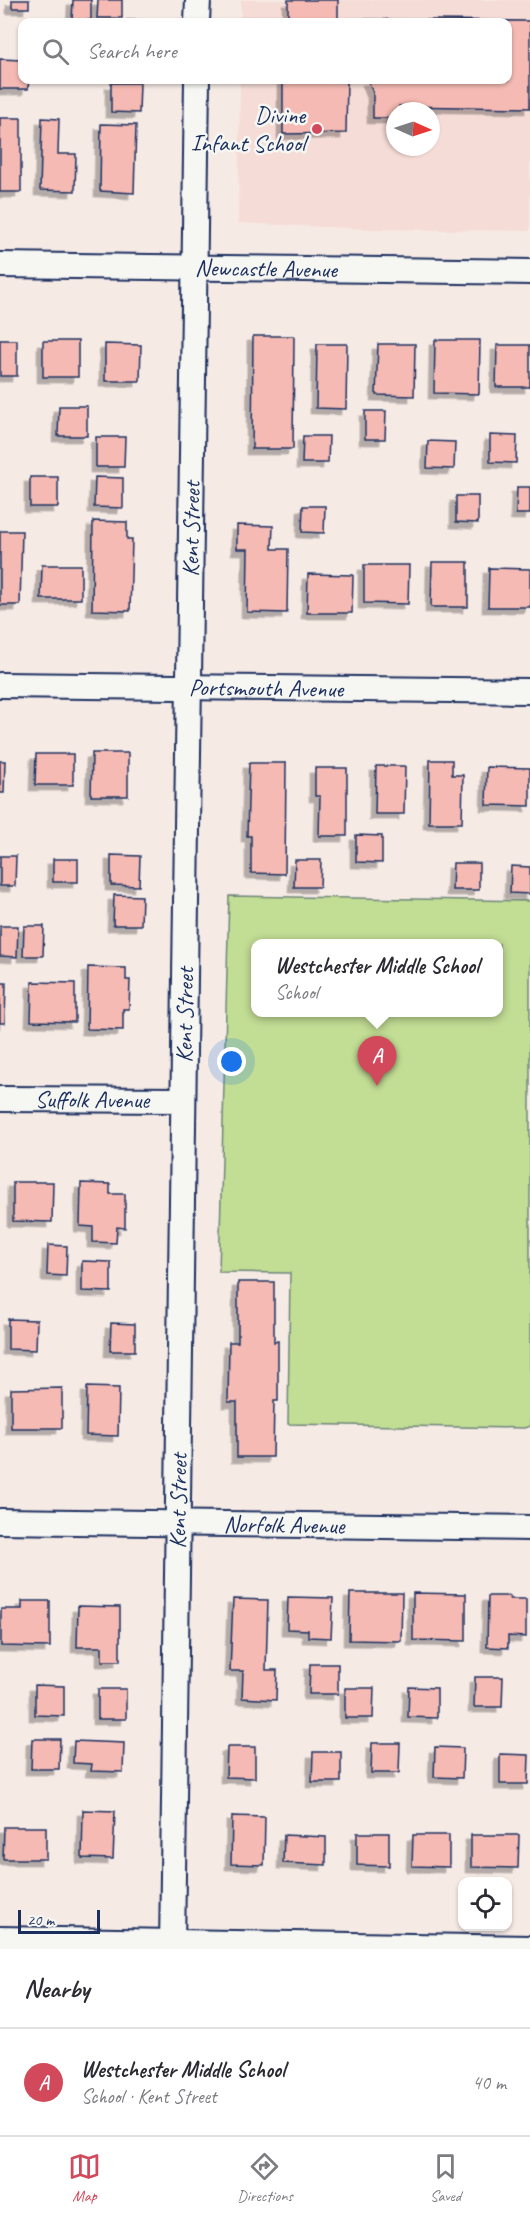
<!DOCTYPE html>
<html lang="en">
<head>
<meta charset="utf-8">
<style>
	:root { --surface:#fff; --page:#f2f2f3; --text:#2b2b33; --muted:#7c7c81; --line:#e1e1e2; --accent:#d1495b }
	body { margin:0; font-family:Caveat,sans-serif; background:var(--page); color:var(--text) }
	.controls { position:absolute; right:18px; bottom:18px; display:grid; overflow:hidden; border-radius:12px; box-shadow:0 2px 4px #0004 }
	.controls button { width:54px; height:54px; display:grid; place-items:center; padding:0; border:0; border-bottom:2px solid var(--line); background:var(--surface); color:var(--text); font:30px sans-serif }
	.compass { position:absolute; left:386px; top:102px; width:54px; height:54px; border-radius:50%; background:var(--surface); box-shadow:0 2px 4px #0004; rotate:93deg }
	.scale { position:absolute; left:18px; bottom:15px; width:82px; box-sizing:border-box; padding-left:6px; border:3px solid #1b2f5e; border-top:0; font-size:16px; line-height:21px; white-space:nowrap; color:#1b2f5e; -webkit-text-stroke:4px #f6f6f2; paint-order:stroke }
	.you { position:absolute; left:232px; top:1062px; width:21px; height:21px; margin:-15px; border:4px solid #fff; border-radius:50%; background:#1a73e8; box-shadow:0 0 0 9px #1a73e833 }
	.badge { display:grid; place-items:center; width:39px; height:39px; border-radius:50%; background:var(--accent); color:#fff; font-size:20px; font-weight:700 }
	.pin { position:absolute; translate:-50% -50px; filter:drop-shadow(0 2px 3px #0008) }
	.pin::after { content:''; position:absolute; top:32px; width:21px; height:18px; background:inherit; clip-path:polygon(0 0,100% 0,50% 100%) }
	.popup { position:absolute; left:251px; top:939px; width:252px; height:78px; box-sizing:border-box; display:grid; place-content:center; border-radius:12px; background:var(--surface); filter:drop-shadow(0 2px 4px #0005); font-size:20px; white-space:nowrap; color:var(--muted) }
	.popup b { font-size:22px; color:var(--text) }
	.popup::after { content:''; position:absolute; left:50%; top:100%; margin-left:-12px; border:12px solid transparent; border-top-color:var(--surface) }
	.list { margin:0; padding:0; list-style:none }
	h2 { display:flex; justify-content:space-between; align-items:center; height:78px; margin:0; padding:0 24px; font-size:26px }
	h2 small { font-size:20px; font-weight:400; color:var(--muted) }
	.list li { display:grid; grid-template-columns:39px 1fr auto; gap:18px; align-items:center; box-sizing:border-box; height:108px; padding:0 24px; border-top:2px solid var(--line) }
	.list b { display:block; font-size:22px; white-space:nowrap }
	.list p { margin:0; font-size:20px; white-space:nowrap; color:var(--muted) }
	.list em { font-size:20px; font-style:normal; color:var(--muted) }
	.icon { flex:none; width:33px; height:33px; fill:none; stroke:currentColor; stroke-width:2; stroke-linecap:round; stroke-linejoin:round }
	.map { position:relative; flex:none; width:530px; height:1949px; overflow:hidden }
	.search { position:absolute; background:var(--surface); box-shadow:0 2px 4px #0004; left:18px; right:18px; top:18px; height:66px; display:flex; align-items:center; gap:15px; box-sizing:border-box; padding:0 21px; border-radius:12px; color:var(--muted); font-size:22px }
	.sheet { height:186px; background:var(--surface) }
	nav { display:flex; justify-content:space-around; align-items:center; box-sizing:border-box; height:84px; border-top:2px solid var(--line); background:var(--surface); font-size:16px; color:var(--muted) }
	nav a { display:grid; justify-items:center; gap:3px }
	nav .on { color:var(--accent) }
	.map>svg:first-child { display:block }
	.built { fill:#f6dcd6; fill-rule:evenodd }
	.green { fill:#c2dd94; stroke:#6e8679; stroke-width:1.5; fill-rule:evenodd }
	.building { fill:#f5bab3; stroke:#1b2f5e; stroke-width:1.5; filter:url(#shadow) }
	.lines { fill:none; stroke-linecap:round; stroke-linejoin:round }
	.minor-casing { stroke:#1b2f5e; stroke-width:28 }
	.minor { stroke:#f6f6f2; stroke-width:24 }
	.poi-dot { fill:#d1495b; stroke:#f6f6f2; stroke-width:2 }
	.labels { text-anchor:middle; stroke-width:5; stroke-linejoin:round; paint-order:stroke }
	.poi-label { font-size:24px; fill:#1b2f5e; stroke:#f6f6f2; text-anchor:end }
	.street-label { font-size:24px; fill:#1b2f5e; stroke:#f6f6f2 }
</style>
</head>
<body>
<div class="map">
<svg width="530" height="1949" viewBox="0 0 530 1949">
	<defs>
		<filter id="shadow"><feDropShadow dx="-5.5" dy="5.5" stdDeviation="0" flood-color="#0004"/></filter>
	</defs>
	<rect width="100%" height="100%" fill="#f6eae5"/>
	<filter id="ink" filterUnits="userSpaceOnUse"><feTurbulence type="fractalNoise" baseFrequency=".0167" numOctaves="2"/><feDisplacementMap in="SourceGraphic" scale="12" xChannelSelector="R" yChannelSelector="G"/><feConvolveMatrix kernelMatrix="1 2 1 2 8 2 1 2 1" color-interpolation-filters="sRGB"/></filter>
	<g filter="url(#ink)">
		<path class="built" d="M 241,0 L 530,0 L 530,231 L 366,229 L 238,223 L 240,80 L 508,80 L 508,22 L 241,22 ZM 395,111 L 431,111 L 431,147 L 395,147 Z"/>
		<path class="green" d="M 229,896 L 530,901 L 530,1426 L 524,1428 L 288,1424 L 290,1273 L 219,1272 ZM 256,944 L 499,944 L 499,1012 L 256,1012 Z"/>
		<g class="building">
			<rect x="12" y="0" width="17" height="8"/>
			<path d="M 73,0 L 91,0 L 91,20 L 72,20 Z"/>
			<path d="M 98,0 L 122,0 L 122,18 L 97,18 Z"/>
			<rect x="288" y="0" width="50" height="22"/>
			<path d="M 344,19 L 530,21 L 530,108 L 399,106 L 399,111 L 395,111 L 395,118 L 373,118 L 373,93 L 368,80 L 508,80 L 508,22 L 344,22 Z"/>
			<path d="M 127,20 L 154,21 L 154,22 L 127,22 Z"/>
			<path d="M 0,59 L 22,60 L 22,80 L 29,80 L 28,89 L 0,89 Z"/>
			<path d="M 283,80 L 347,80 L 346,133 L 283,134 Z"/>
			<path d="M 111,83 L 140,83 L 139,113 L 111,112 Z"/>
			<rect x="0" y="118" width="21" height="74"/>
			<path d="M 42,118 L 59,119 L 58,154 L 76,154 L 75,191 L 40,190 Z"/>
			<path d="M 101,124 L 136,125 L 134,193 L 100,191 Z"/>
			<path d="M 253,336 L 294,336 L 293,449 L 252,449 Z"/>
			<rect x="0" y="340" width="17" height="36"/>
			<path d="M 435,340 L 480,340 L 479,394 L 434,393 Z"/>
			<rect x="43" y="341" width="35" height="36"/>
			<path d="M 105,344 L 141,345 L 140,381 L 105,381 Z"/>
			<path d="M 317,344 L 347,344 L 346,409 L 316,408 Z"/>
			<path d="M 378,344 L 415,344 L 414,396 L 376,395 Z"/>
			<path d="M 497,345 L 530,345 L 530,387 L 496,387 Z"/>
			<path d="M 59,406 L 87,406 L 87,436 L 58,436 Z"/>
			<path d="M 365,411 L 386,411 L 385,439 L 365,439 Z"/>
			<path d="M 490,435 L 517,436 L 516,463 L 490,462 Z"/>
			<path d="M 303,436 L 329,436 L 328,463 L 302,463 Z"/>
			<path d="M 96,437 L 125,437 L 124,467 L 96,467 Z"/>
			<path d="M 428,441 L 455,442 L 454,469 L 427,468 Z"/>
			<rect x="30" y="477" width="28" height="30"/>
			<path d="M 95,477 L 123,478 L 123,508 L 94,507 Z"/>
			<path d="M 517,487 L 530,487 L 530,514 L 516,514 Z"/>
			<path d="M 456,496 L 478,496 L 478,523 L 456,522 Z"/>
			<path d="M 303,506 L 325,506 L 324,533 L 302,532 Z"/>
			<path d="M 93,521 L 127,522 L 127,539 L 132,539 L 130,611 L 92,610 Z"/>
			<path d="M 237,525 L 273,526 L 272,549 L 288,549 L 287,613 L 247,612 L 248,549 L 237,549 Z"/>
			<path d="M 0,531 L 22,531 L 20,605 L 0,605 Z"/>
			<path d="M 432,562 L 468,562 L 468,607 L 431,607 Z"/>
			<path d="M 42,565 L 81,565 L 81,599 L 41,599 Z"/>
			<path d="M 364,565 L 409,565 L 408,604 L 364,603 Z"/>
			<path d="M 489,568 L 530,569 L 530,607 L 488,607 Z"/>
			<path d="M 308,574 L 353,575 L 352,613 L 307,613 Z"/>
			<path d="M 92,753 L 128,753 L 128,796 L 91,796 Z"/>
			<path d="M 36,754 L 73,754 L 73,785 L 35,785 Z"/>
			<path d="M 430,760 L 452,760 L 452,775 L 463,775 L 462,823 L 429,823 Z"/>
			<path d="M 0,761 L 5,761 L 4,793 L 0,793 Z"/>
			<path d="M 249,763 L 286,763 L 285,874 L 251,873 L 251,836 L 247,836 Z"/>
			<path d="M 376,766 L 405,766 L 404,814 L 375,814 Z"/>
			<path d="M 487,767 L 530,768 L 530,806 L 486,805 Z"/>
			<path d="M 315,768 L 347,768 L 347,836 L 319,836 L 320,796 L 315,796 Z"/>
			<path d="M 356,835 L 382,836 L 382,863 L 356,862 Z"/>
			<path d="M 111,855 L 140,856 L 139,886 L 111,885 Z"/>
			<path d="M 0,856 L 16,856 L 15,886 L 0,886 Z"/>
			<rect x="53" y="859" width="25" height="23"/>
			<path d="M 295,860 L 321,860 L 320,887 L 294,887 Z"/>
			<path d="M 453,863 L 479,863 L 479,890 L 452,890 Z"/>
			<path d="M 511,866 L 530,867 L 530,894 L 510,893 Z"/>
			<path d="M 114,895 L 142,896 L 141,925 L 113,925 Z"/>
			<path d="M 0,926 L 18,926 L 17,957 L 0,956 Z"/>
			<path d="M 24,926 L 44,926 L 43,956 L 23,956 Z"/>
			<path d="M 88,967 L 126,968 L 126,980 L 130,980 L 129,1009 L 123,1009 L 123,1030 L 87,1029 Z"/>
			<path d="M 32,982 L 75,983 L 75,1022 L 31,1021 Z"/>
			<path d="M 0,983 L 6,983 L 5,1023 L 0,1023 Z"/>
			<path d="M 13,1182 L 53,1182 L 52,1222 L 13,1221 Z"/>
			<path d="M 81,1183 L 110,1184 L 110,1194 L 125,1194 L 125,1228 L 117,1227 L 116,1243 L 93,1242 L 93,1227 L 80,1226 Z"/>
			<path d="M 48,1245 L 67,1246 L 66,1276 L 47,1275 Z"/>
			<path d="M 82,1261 L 111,1262 L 111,1292 L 82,1291 Z"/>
			<path d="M 238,1282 L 274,1282 L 274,1342 L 278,1341 L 278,1401 L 274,1401 L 273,1457 L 237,1457 L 237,1402 L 228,1402 L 229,1342 L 238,1342 Z"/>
			<path d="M 8,1319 L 37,1320 L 36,1350 L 8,1349 Z"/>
			<path d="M 111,1323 L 135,1324 L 135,1351 L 110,1351 Z"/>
			<path d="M 87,1387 L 119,1388 L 118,1436 L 86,1435 Z"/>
			<path d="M 62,1388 L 62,1428 L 11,1428 L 11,1389 Z"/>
			<path d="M 350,1593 L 402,1593 L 401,1641 L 349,1640 Z"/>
			<path d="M 413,1593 L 466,1594 L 466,1641 L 413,1640 Z"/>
			<path d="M 488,1596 L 510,1596 L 510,1599 L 526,1599 L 526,1637 L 508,1636 L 508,1648 L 487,1647 Z"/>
			<path d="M 288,1597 L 333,1598 L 331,1638 L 308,1637 L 308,1630 L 287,1629 Z"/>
			<path d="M 233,1599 L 268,1600 L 266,1670 L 277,1670 L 276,1700 L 242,1698 L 243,1671 L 230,1671 Z"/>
			<path d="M 22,1601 L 50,1601 L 50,1647 L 1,1646 L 1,1609 L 22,1609 Z"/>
			<path d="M 78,1606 L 120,1607 L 120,1661 L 102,1661 L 102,1647 L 77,1647 Z"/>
			<path d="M 310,1664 L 338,1664 L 338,1694 L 309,1694 Z"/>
			<path d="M 475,1677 L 503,1677 L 502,1707 L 474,1707 Z"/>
			<path d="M 35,1685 L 64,1686 L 64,1716 L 35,1715 Z"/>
			<path d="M 409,1687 L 437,1688 L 437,1718 L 408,1717 Z"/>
			<path d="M 345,1688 L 374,1688 L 373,1718 L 345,1718 Z"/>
			<rect x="98" y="1689" width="28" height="30"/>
			<path d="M 32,1739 L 60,1739 L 59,1769 L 31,1769 Z"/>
			<path d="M 74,1741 L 124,1743 L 123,1772 L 91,1771 L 92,1764 L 73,1763 Z"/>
			<path d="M 372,1743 L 400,1743 L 399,1773 L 371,1773 Z"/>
			<path d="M 227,1747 L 255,1747 L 255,1778 L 226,1777 Z"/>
			<path d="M 435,1747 L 463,1748 L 462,1778 L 434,1777 Z"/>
			<path d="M 313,1752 L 341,1752 L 341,1782 L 312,1782 Z"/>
			<path d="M 500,1754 L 529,1755 L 528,1784 L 500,1784 Z"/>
			<path d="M 83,1810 L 115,1811 L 113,1859 L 82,1858 Z"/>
			<path d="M 232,1816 L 265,1817 L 264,1865 L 231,1864 Z"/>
			<path d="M 4,1827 L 46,1827 L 46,1859 L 3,1859 Z"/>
			<path d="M 357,1833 L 389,1833 L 389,1866 L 357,1865 Z"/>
			<path d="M 284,1835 L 326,1837 L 326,1865 L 283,1863 Z"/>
			<path d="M 413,1835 L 449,1835 L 449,1867 L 412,1866 Z"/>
			<path d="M 471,1835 L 519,1835 L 518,1868 L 471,1867 Z"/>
		</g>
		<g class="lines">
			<g class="minor-casing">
				<g id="minor">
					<path d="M 197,22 L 198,0"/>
					<path id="s1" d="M 0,265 L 530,272"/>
					<path id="s2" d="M 0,685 L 530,691"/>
					<path id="s3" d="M 0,1099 L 183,1100"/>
					<path id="s4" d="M 0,1521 L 530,1528"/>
					<path d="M 0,1939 L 530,1948"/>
					<path id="s5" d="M 172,1949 L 197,80"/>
				</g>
			</g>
			<use href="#minor" class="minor"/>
		</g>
	</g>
	<circle class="poi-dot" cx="317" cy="129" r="6"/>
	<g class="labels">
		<g class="poi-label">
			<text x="305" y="123">Divine<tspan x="305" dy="28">Infant School</tspan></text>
		</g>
		<g class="street-label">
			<text dy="8" stroke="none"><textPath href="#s1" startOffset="266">Newcastle Avenue</textPath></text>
			<text dy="8" stroke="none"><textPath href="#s5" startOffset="1420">Kent Street</textPath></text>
			<text dy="8" stroke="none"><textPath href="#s2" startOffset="266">Portsmouth Avenue</textPath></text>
			<text dy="8" stroke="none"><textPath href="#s5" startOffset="934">Kent Street</textPath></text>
			<text dy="8" stroke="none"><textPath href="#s3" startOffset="92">Suffolk Avenue</textPath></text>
			<text dy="8" stroke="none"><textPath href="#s5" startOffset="448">Kent Street</textPath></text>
			<text dy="8" stroke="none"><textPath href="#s4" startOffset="284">Norfolk Avenue</textPath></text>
		</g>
	</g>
</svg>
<div class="controls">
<button><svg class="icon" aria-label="locate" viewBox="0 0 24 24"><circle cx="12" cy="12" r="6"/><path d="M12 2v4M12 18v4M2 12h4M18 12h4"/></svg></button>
</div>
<svg class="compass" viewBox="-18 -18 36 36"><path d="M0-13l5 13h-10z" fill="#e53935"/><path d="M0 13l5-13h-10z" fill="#7c7c81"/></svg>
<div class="scale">20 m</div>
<div class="you"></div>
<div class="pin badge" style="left:377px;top:1086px">A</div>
<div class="popup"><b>Westchester Middle School</b>School</div>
<div class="search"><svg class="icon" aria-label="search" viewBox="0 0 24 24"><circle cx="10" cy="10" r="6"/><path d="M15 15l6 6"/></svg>Search here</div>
</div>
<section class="sheet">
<h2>Nearby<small></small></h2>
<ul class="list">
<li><span class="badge">A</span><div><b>Westchester Middle School</b><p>School · Kent Street</p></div><em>40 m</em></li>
</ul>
</section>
<nav>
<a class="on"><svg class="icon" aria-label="map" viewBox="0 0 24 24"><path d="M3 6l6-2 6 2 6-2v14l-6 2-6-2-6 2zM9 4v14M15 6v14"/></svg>Map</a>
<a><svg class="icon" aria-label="directions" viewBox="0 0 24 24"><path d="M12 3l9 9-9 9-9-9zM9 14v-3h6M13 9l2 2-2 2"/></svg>Directions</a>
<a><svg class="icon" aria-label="saved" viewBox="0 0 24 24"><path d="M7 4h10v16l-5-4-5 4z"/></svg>Saved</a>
</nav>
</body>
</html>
